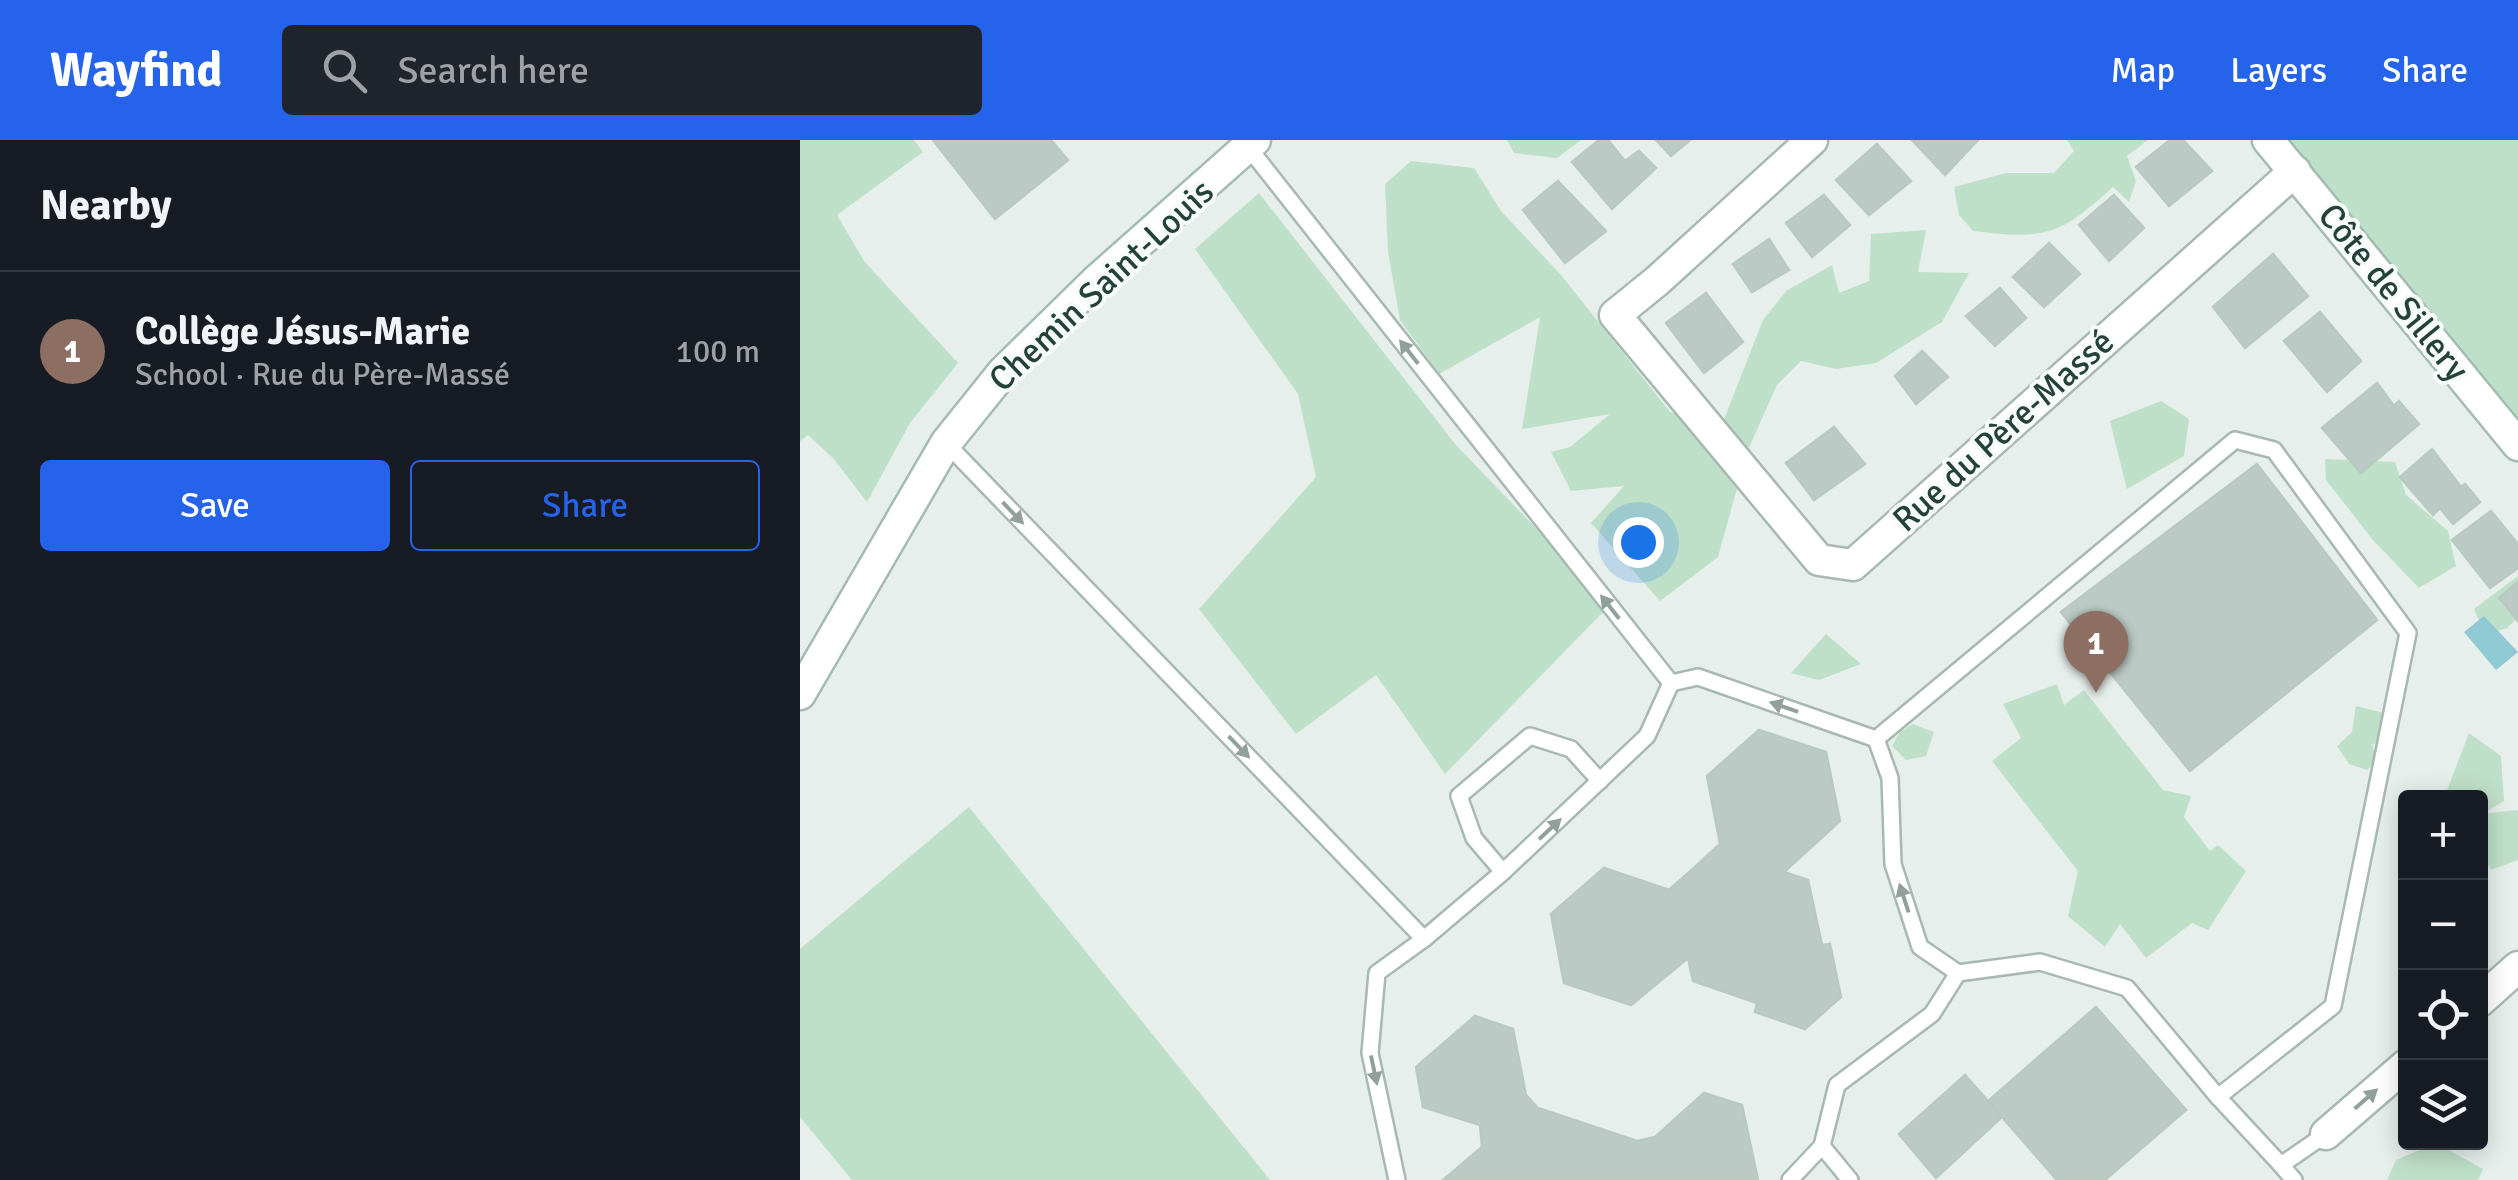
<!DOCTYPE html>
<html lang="en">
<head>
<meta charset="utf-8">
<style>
	:root { --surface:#171b24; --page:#20242c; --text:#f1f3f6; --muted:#9ea1a6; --line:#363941; --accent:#2563eb }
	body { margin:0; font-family:Signika,sans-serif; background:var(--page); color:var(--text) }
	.controls { position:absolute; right:30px; bottom:30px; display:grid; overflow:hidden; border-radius:10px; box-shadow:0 5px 25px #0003 }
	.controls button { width:90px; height:90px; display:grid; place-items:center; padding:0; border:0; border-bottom:2px solid var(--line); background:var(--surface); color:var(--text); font:50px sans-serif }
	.you { position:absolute; left:838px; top:402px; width:35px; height:35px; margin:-25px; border:8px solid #fff; border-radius:50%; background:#1a73e8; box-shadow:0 0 0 15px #1a73e833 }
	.badge { display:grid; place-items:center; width:65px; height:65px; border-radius:50%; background:var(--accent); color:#fff; font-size:32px; font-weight:700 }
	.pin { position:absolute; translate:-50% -82px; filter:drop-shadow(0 2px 5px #0008) }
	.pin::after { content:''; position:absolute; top:52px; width:35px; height:30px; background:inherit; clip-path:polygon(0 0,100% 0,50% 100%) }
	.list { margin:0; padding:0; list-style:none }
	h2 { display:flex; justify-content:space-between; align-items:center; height:130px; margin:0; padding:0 40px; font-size:42px }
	h2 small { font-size:32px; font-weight:400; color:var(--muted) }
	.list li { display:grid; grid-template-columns:65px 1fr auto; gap:30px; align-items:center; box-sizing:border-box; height:160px; padding:0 40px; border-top:2px solid var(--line) }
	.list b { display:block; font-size:38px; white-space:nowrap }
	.list p { margin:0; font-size:32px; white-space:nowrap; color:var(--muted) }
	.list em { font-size:32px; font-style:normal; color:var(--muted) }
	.actions { display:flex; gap:20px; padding:30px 40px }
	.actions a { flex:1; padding:22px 0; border:2px solid var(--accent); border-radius:10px; text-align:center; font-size:35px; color:var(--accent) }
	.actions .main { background:var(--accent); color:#fff }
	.icon { flex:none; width:55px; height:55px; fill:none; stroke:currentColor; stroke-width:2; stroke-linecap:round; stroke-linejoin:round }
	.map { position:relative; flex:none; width:1718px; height:1040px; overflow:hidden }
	header { display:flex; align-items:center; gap:60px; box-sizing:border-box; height:140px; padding:0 50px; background:var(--accent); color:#fff }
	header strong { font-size:48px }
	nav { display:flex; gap:55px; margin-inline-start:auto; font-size:35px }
	.search { width:700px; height:90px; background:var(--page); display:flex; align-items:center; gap:25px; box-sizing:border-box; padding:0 35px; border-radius:10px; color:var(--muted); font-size:38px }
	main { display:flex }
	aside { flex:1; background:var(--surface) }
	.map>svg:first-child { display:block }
	.green { fill:#bfe0c8 }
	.water { fill:#8ec9d4 }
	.building { fill:#bbcac4; stroke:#b8c9c2; stroke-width:2.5 }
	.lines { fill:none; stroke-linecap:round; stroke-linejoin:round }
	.lane-casing { stroke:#a8b8b2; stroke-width:20 }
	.street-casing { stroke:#a8b8b2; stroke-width:35 }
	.secondary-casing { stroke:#a4bbb3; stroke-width:35 }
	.lane { stroke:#fff; stroke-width:15 }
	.street { stroke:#fff; stroke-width:30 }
	.secondary { stroke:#fff; stroke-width:30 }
	.oneway { fill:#92a09c }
	.labels { text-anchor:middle; stroke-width:8; stroke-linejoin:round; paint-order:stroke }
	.street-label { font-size:35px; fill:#24423a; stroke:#f7fbf9 }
</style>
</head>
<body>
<header>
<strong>Wayfind</strong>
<div class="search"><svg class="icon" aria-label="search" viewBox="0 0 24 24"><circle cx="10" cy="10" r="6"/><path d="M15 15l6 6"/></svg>Search here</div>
<nav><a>Map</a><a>Layers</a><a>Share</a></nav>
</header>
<main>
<aside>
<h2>Nearby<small></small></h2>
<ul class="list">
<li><span class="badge" style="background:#8d6e63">1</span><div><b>Collège Jésus-Marie</b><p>School · Rue du Père-Massé</p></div><em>100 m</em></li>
</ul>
<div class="actions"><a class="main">Save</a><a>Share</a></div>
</aside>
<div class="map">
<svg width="1718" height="1040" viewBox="0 0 1718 1040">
	<rect width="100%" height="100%" fill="#e6efeb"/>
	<g class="green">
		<path d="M 0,0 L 114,0 L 123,12 L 37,75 L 64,121 L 158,223 L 110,283 L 67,362 L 33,318 L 8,295 L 0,301 Z"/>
		<path d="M 707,0 L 781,0 L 757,18 L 714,13 Z"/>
		<path d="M 1267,0 L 1348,0 L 1327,16 L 1336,41 L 1329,62 L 1313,47 C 1259,96 1245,100 1173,91 L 1159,75 L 1154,47 L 1206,33 L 1254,33 L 1274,11 Z"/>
		<path d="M 1468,0 L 1718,0 L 1718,304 Z"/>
		<path d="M 611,21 L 674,28 L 701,71 L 761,135 L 870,272 L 921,287 L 963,180 L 986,151 L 1032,125 L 1039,153 L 1069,141 L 1071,94 L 1126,90 L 1118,132 L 1169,133 L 1142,182 L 1076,223 L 1036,229 L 1001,221 L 977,245 L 947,312 L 918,417 L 860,461 L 791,383 L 824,346 L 771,351 L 751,312 L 770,307 L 810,274 L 722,289 L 740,177 L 639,234 L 600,180 L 588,112 L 585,44 Z"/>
		<path d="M 459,53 L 656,305 L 810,465 L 645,634 L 576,535 L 496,594 L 399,469 L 516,337 L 498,254 L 395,109 Z"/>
		<path d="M 1361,261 L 1389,279 L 1384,316 L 1327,349 L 1310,281 Z"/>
		<path d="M 1525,319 L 1595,322 L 1606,355 L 1648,391 L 1656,426 L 1619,448 L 1573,400 L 1526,340 Z"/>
		<path d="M 1718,436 L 1718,477 L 1707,488 L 1685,495 L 1674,469 Z"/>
		<path d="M 1026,494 L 1061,524 L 1019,540 L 991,533 Z"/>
		<path d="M 1257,544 L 1264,565 L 1284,550 L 1363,650 L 1391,656 L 1384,677 L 1410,711 L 1418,705 L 1446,731 L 1408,790 L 1392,783 L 1346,818 L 1320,784 L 1305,807 L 1268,776 L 1278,731 L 1192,621 L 1221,598 L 1203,564 Z"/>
		<path d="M 1556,566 L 1600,577 L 1594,601 L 1572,604 L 1577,620 L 1567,630 L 1549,624 L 1537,606 L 1552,592 Z"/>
		<path d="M 1113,584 L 1134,592 L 1126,616 L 1106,620 L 1092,606 L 1100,592 Z"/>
		<path d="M 1669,593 L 1701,616 L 1704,661 L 1681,675 L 1680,658 L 1649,657 L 1646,653 Z"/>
		<path d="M 169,667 L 470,1040 L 52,1040 L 0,977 L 0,809 Z"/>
		<path d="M 1718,670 L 1718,720 L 1691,730 L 1681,712 L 1681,681 L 1688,673 Z"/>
		<path d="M 1636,1003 L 1683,1029 L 1678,1040 L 1587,1040 L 1596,1020 Z"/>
	</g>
	<path class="water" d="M 1684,476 L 1718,512 L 1696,530 L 1664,492 Z"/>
	<g class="building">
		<path d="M 133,0 L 251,0 L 268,20 L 195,79 Z"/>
		<path d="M 799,0 L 808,0 L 825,21 L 839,11 L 856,28 L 812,69 L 772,22 Z"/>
		<path d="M 856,0 L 890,0 L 871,16 Z"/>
		<path d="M 1112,0 L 1178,0 L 1145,35 Z"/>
		<path d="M 1370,0 L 1383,0 L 1412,31 L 1369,66 L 1336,27 Z"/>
		<path d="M 1077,4 L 1111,41 L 1069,75 L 1036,40 Z"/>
		<path d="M 758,41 L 806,91 L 765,123 L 723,70 Z"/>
		<path d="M 1024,55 L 1050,85 L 1012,117 L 986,83 Z"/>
		<path d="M 1314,55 L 1344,88 L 1309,121 L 1279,85 Z"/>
		<path d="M 969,99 L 989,130 L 952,152 L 933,124 Z"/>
		<path d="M 1249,103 L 1280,134 L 1244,167 L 1213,137 Z"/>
		<path d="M 1473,114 L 1508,156 L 1445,208 L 1413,167 Z"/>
		<path d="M 1200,148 L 1226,178 L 1195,206 L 1166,176 Z"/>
		<path d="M 906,153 L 943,202 L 904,233 L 866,183 Z"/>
		<path d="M 1520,172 L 1561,221 L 1527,252 L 1484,201 Z"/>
		<path d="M 1122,211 L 1148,237 L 1116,264 L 1095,236 Z"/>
		<path d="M 1577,243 L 1594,266 L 1599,261 L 1619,284 L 1561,333 L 1522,288 Z"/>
		<path d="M 1034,287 L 1065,324 L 1014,360 L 986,323 Z"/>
		<path d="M 1632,309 L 1661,347 L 1665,344 L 1680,362 L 1653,384 L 1640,368 L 1633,375 L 1600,337 Z"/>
		<path d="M 1457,324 L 1577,480 L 1390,631 L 1261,472 Z"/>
		<path d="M 1691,371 L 1718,404 L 1718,428 L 1690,448 L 1652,400 Z"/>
		<path d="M 1718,442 L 1718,481 L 1699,458 Z"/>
		<path d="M 959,590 L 1026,612 L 1040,681 L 984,732 L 1008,740 L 1022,805 L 1030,804 L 1041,857 L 1005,889 L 955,872 L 957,863 L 893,841 L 888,818 L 831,865 L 764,843 L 751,774 L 804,728 L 869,750 L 896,726 L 920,704 L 907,636 Z"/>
		<path d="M 1296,867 L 1386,970 L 1305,1040 L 1257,1040 L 1188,961 Z"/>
		<path d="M 675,876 L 713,889 L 726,955 L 738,968 L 837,1001 L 855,997 L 904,953 L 942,965 L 958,1040 L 643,1040 L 682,1007 L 680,985 L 623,967 L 616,927 Z"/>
		<path d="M 1165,935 L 1202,977 L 1136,1038 L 1099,994 Z"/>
	</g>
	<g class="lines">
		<g class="lane-casing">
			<g id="lane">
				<path d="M 448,7 L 871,543"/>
				<path d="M 146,303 L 624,799"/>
				<path d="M 871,543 L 898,537 L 1076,599"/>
				<path d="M 1076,599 L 1435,300 L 1474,310 L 1608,493 L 1533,866 L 1418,957"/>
				<path d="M 1076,599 L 1090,638 L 1093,724 L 1120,807 L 1158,833 L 1240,822 L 1327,848 L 1418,957 L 1481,1025"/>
				<path d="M 703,732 L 674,698 L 659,656 L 730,596 L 771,609 L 800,641"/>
				<path d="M 597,1040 L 570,913 L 577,833 L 624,799 L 703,732 L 847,596 L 871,543"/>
				<path d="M 990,1040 L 1022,1006"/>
				<path d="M 1050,1040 L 1022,1006 L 1037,945 L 1132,874 L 1158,833"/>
				<path d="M 1494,1040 L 1481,1025 L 1526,994"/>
			</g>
		</g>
		<g class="street-casing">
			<g id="street">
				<path d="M 1012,0 L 857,141 L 815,175 L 1019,420 L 1053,425 L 1495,31"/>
				<path d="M 1680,861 L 1718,827"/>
				<path d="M 1526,994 L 1606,925"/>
			</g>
		</g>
		<g class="secondary-casing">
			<g id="secondary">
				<path d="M 1468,0 L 1718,305"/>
				<path d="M 0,554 L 146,303 L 203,232 L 297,140 L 455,0"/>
			</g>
		</g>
		<use href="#lane" class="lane"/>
		<use href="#street" class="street"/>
		<use href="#secondary" class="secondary"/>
	</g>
	<defs><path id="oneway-solid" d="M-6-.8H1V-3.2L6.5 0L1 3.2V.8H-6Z" transform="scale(2.5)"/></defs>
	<g class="oneway">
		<use href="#oneway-solid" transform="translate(609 212) rotate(-128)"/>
		<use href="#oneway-solid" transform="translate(213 373) rotate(46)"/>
		<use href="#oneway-solid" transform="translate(810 467) rotate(-128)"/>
		<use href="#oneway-solid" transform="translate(984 567) rotate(-161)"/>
		<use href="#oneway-solid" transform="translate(439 607) rotate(46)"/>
		<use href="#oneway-solid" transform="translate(750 689) rotate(-43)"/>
		<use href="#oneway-solid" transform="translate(1104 758) rotate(-108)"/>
		<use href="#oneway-solid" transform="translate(574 930) rotate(78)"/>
		<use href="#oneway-solid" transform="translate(1566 959) rotate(-41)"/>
	</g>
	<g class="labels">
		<g class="street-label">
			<text transform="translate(301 145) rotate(-43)" y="12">Chemin Saint-Louis</text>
			<text transform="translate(1594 152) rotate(51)" y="12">Côte de Sillery</text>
			<text transform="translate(1203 290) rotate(-42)" y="12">Rue du Père-Massé</text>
		</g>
	</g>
</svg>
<div class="controls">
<button>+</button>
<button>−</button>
<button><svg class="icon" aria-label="locate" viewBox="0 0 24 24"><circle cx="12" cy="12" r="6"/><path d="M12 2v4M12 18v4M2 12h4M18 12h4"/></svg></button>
<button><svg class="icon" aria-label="layers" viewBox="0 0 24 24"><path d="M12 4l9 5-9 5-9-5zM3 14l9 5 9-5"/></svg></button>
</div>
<div class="you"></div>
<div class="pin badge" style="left:1296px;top:553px;background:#8d6e63">1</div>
</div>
</main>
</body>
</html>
